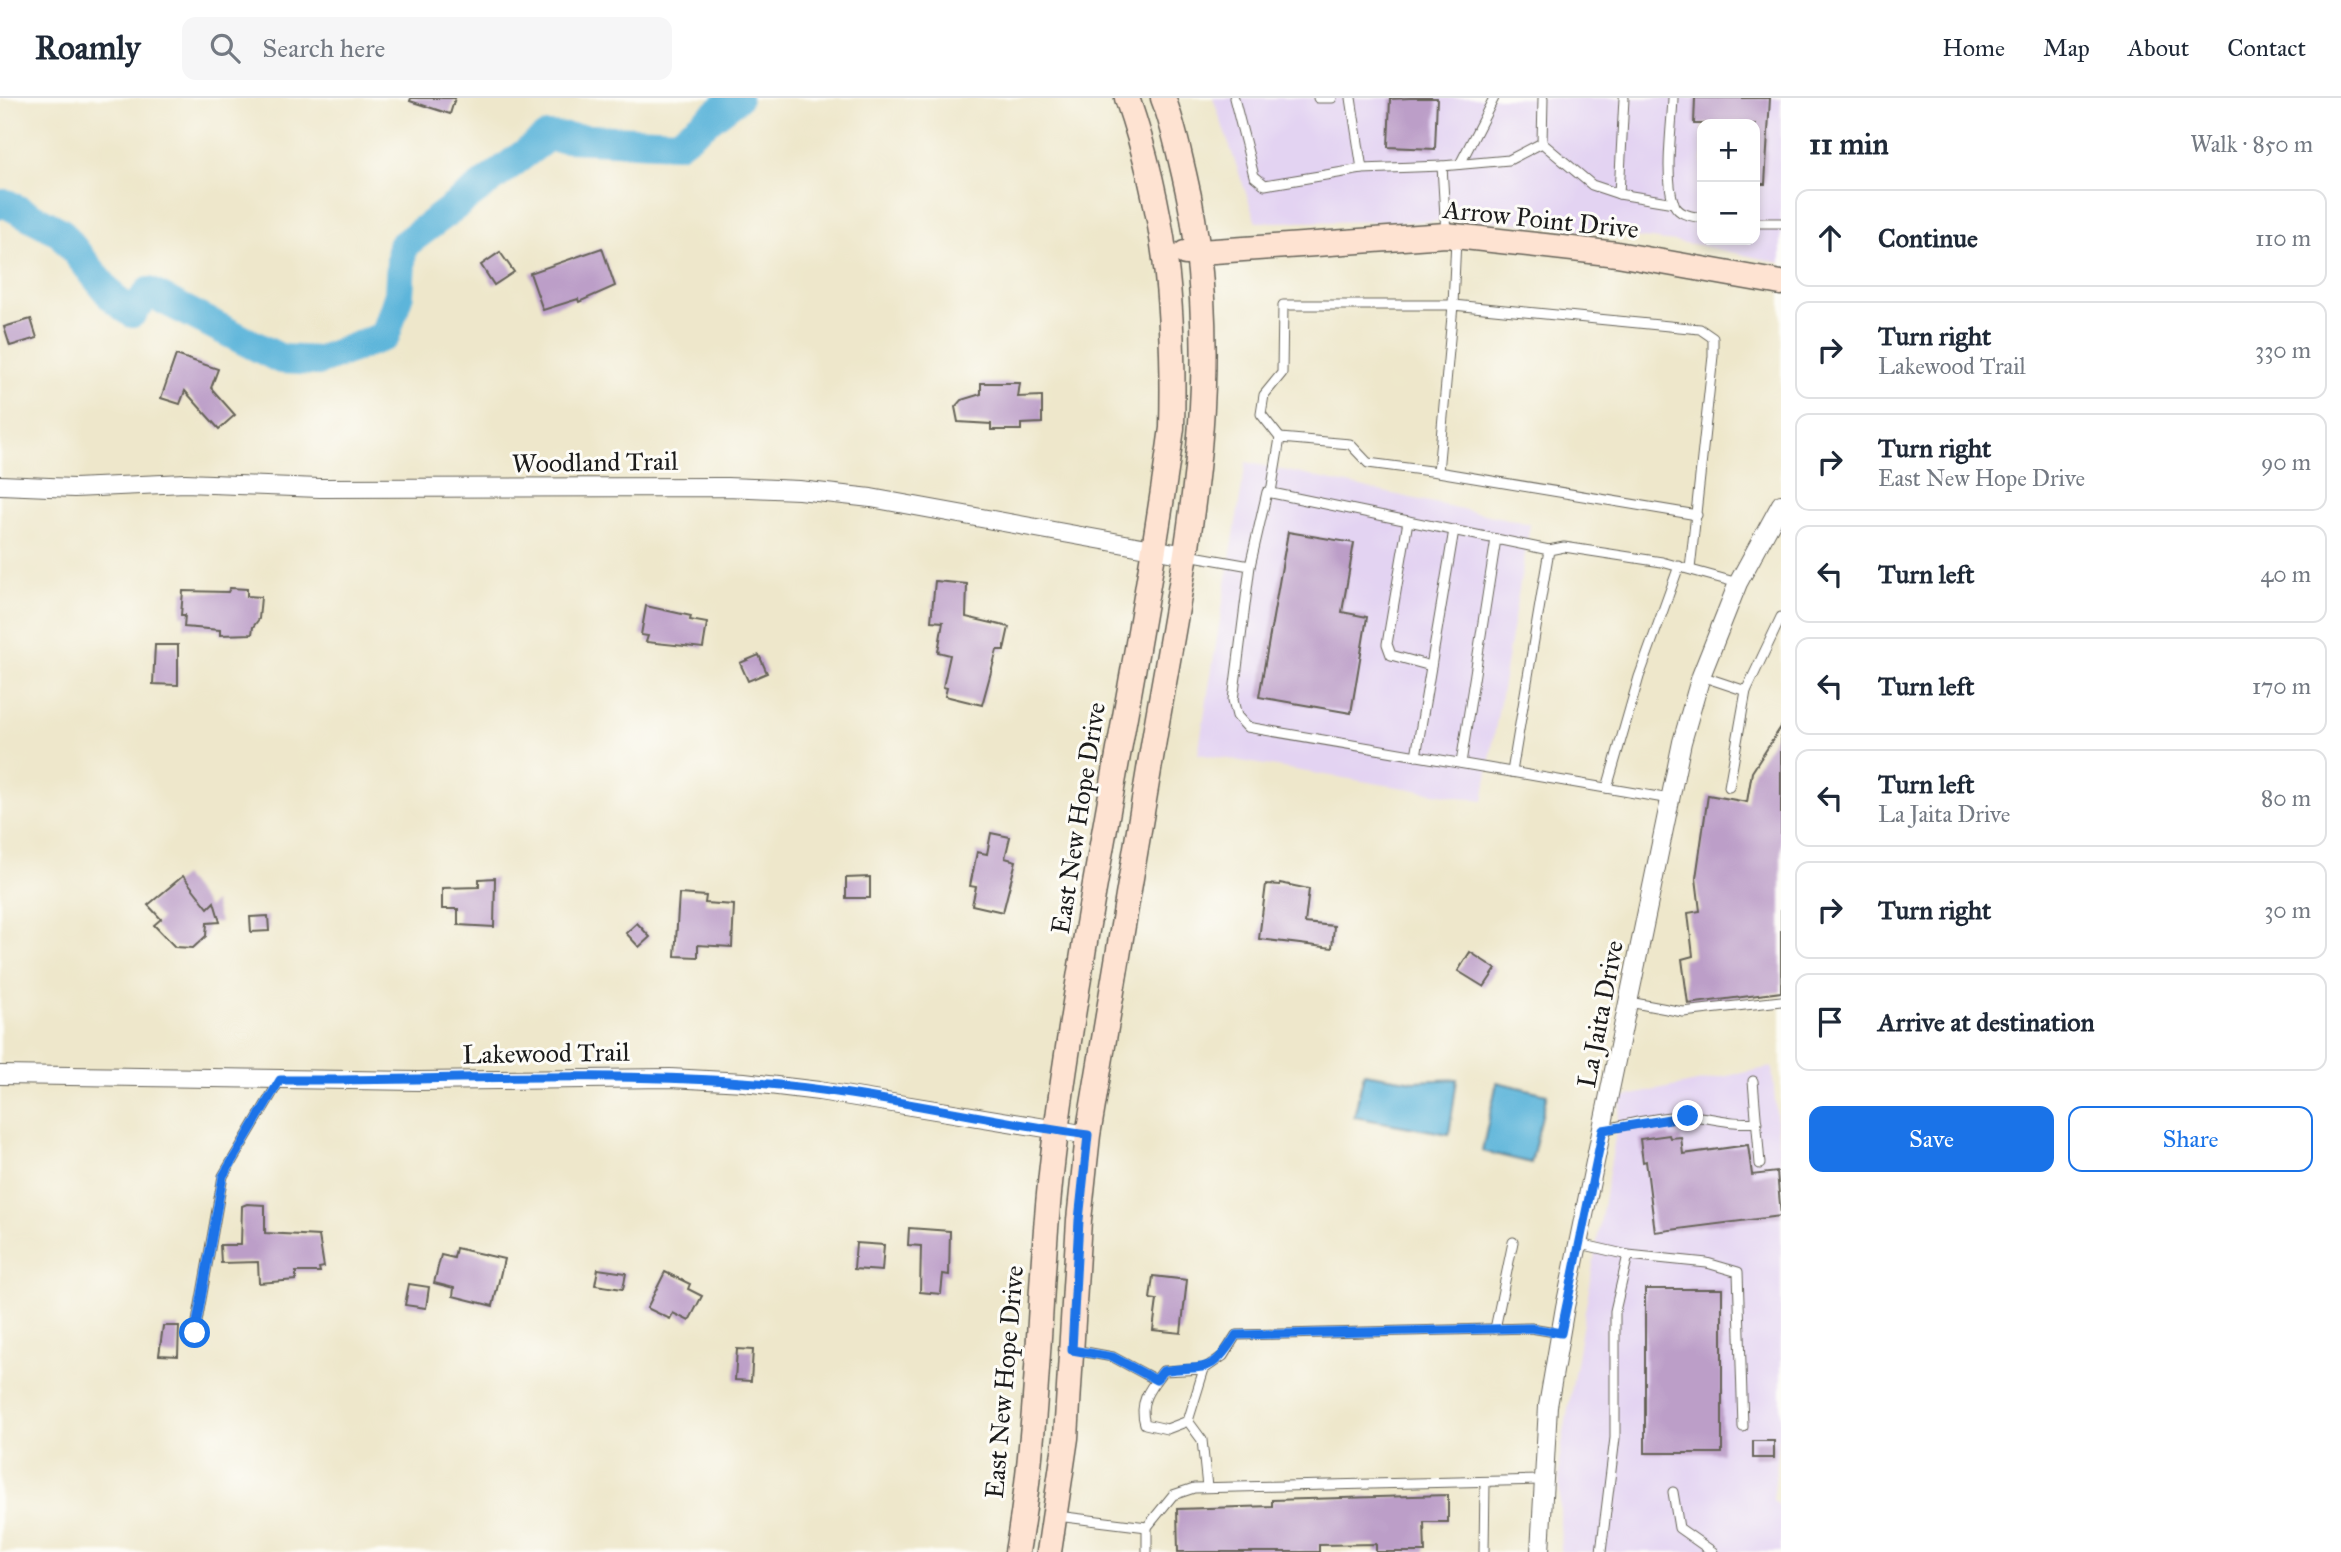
<!DOCTYPE html>
<html lang="en">
<head>
<meta charset="utf-8">
<style>
	:root { --surface:#fff; --page:#f6f6f7; --text:#1f2937; --muted:#747a83; --line:#e0e1e3; --accent:#1a73e8 }
	body { margin:0; font-family:"IM FELL Great Primer",serif; background:var(--page); color:var(--text) }
	.controls { position:absolute; right:21px; top:21px; display:grid; overflow:hidden; border-radius:14px; box-shadow:0 4px 10px #0003 }
	.controls button { width:63px; height:63px; display:grid; place-items:center; padding:0; border:0; border-bottom:2px solid var(--line); background:var(--surface); color:var(--text); font:35px sans-serif }
	.stop { position:absolute; width:21px; height:21px; margin:-16px; border:5px solid #1a73e8; border-radius:50%; background:#fff }
	.stop.end { background:#1a73e8; border-color:#fff; box-shadow:0 2px 7px #0008 }
	.list { margin:0; padding:0; list-style:none }
	h2 { display:flex; justify-content:space-between; align-items:center; height:91px; margin:0; padding:0 28px; font-size:30px }
	h2 small { font-size:23px; font-weight:400; color:var(--muted) }
	.list li { display:grid; grid-template-columns:46px 1fr auto; gap:21px; align-items:center; box-sizing:border-box; height:98px; margin:0 14px 14px; padding:0 14px; border:2px solid var(--line); border-radius:14px }
	.list b { display:block; font-size:26px; white-space:nowrap }
	.list p { margin:0; font-size:23px; white-space:nowrap; color:var(--muted) }
	.list em { font-size:23px; font-style:normal; color:var(--muted) }
	.actions { display:flex; gap:14px; padding:21px 28px }
	.actions a { flex:1; padding:16px 0; border:2px solid var(--accent); border-radius:14px; text-align:center; font-size:24px; color:var(--accent) }
	.actions .main { background:var(--accent); color:#fff }
	.icon { flex:none; width:38px; height:38px; fill:none; stroke:currentColor; stroke-width:2; stroke-linecap:round; stroke-linejoin:round }
	.map { position:relative; flex:none; width:1781px; height:1454px; overflow:hidden }
	header { display:flex; align-items:center; gap:42px; box-sizing:border-box; height:98px; padding:0 35px; background:var(--surface); border-bottom:2px solid var(--line) }
	header strong { font-size:33px }
	nav { display:flex; gap:38px; margin-inline-start:auto; font-size:24px }
	.search { width:490px; height:63px; background:var(--page); display:flex; align-items:center; gap:18px; box-sizing:border-box; padding:0 24px; border-radius:14px; color:var(--muted); font-size:26px }
	main { display:flex }
	aside { flex:1; background:var(--surface) }
	.map>svg:first-child { display:block }
	.built { fill:#e3d3f2; fill-rule:evenodd }
	.water { fill:#5db5da; stroke:#3c687b; stroke-width:2 }
	.lines { fill:none; stroke-linecap:round; stroke-linejoin:round }
	.river { stroke:#5db5da; stroke-width:30 }
	.building { fill:#bc9ec8 }
	.lane-casing { stroke:#666359; stroke-width:11 }
	.street-casing { stroke:#666359; stroke-width:20 }
	.secondary-casing { stroke:#666359; stroke-width:27 }
	.lane { stroke:#fff; stroke-width:9 }
	.street { stroke:#fff; stroke-width:18 }
	.secondary { stroke:#fee3d2; stroke-width:24 }
	.route { stroke:#1a73e8; stroke-width:9 }
	.labels { text-anchor:middle; stroke-width:6; stroke-linejoin:round; paint-order:stroke }
	.street-label { font-size:26px; fill:#1c1c1c; stroke:#fdfcf7 }
</style>
</head>
<body>
<header>
<strong>Roamly</strong>
<div class="search"><svg class="icon" aria-label="search" viewBox="0 0 24 24"><circle cx="10" cy="10" r="6"/><path d="M15 15l6 6"/></svg>Search here</div>
<nav><a>Home</a><a>Map</a><a>About</a><a>Contact</a></nav>
</header>
<main>
<div class="map">
<svg width="1781" height="1454" viewBox="0 0 1781 1454">
	<rect width="100%" height="100%" fill="#fdfcf7"/>
	<filter id="ink" filterUnits="userSpaceOnUse"><feTurbulence type="fractalNoise" baseFrequency=".0143" numOctaves="2"/><feDisplacementMap in="SourceGraphic" scale="14" xChannelSelector="R" yChannelSelector="G"/><feConvolveMatrix kernelMatrix="1 2 1 2 8 2 1 2 1" color-interpolation-filters="sRGB"/></filter>
	<filter id="wash" filterUnits="userSpaceOnUse"><feTurbulence type="fractalNoise" baseFrequency=".00686" numOctaves="4" result="noise"/><feDisplacementMap in="SourceGraphic" scale="28" xChannelSelector="R" yChannelSelector="G"/><feGaussianBlur stdDeviation="1.57" result="paint"/><feColorMatrix in="noise" values="0 0 0 0 0 0 0 0 0 0 0 0 0 0 0 0 0 1.4 0 .05"/><feComposite in="paint" operator="in"/></filter>
	<g filter="url(#wash)">
		<rect width="100%" height="100%" fill="#eee7cb"/>
		<g class="built">
			<path d="M 1213,0 L 1781,0 L 1781,165 L 1693,146 L 1498,123 L 1256,124 ZM 1702,26 L 1755,26 L 1755,142 L 1702,142 Z"/>
			<path d="M 1246,364 L 1530,426 L 1483,703 L 1198,656 Z"/>
			<path d="M 1772,969 L 1781,1071 L 1781,1327 L 1773,1402 L 1781,1410 L 1781,1454 L 1561,1454 L 1559,1364 L 1622,999 Z"/>
		</g>
		<g class="water">
			<path d="M 1364,975 L 1414,983 L 1457,981 L 1449,1036 L 1354,1019 Z"/>
			<path d="M 1497,984 L 1547,996 L 1531,1065 L 1482,1053 Z"/>
		</g>
		<g class="lines">
			<path class="river" d="M 0,106 L 7,106 L 60,134 L 113,200 L 132,215 L 149,194 L 281,261 L 318,263 L 385,238 L 399,196 L 402,148 L 547,39 L 678,45 L 737,0"/>
		</g>
		<g id="blocks">
			<g class="building">
				<path d="M 411,0 L 455,0 L 450,16 L 410,3 Z"/>
				<path d="M 1410,0 L 1437,0 L 1435,51 L 1388,49 L 1390,1 Z"/>
				<path d="M 1695,0 L 1770,0 L 1765,86 L 1755,86 L 1755,26 L 1694,26 Z"/>
				<path d="M 602,150 L 615,188 L 579,204 L 578,201 L 543,212 L 530,175 Z"/>
				<path d="M 500,154 L 514,174 L 494,187 L 481,167 Z"/>
				<path d="M 31,221 L 37,240 L 10,248 L 4,229 Z"/>
				<path d="M 176,257 L 218,271 L 211,290 L 235,317 L 219,331 L 185,293 L 180,306 L 161,300 Z"/>
				<path d="M 981,285 L 1020,285 L 1018,299 L 1042,298 L 1042,325 L 1021,326 L 1021,332 L 991,332 L 991,326 L 958,324 L 955,309 L 961,302 L 981,296 Z"/>
				<path d="M 1288,434 L 1354,445 L 1342,514 L 1367,519 L 1351,615 L 1259,599 Z"/>
				<path d="M 935,483 L 967,486 L 966,519 L 1009,529 L 1004,552 L 997,552 L 982,607 L 945,598 L 947,590 L 943,589 L 950,557 L 938,554 L 943,524 L 931,523 Z"/>
				<path d="M 230,490 L 247,491 L 247,498 L 261,499 L 259,521 L 253,529 L 252,536 L 220,537 L 220,532 L 184,529 L 185,517 L 181,517 L 183,493 L 228,494 Z"/>
				<path d="M 646,508 L 691,518 L 690,522 L 707,525 L 703,550 L 646,544 L 648,538 L 641,537 Z"/>
				<path d="M 155,547 L 178,547 L 178,587 L 153,586 Z"/>
				<path d="M 759,557 L 767,575 L 748,583 L 740,565 Z"/>
				<path d="M 1781,629 L 1781,894 L 1688,906 L 1682,861 L 1693,858 L 1688,815 L 1700,813 L 1696,780 L 1708,697 L 1747,704 L 1752,674 Z"/>
				<path d="M 991,735 L 1010,739 L 1005,760 L 1016,763 L 1003,814 L 972,807 L 976,789 L 970,788 L 977,754 L 987,756 Z"/>
				<path d="M 183,778 L 208,810 L 214,804 L 220,824 L 207,825 L 206,838 L 193,850 L 175,849 L 154,827 L 161,821 L 148,807 Z"/>
				<path d="M 870,779 L 870,800 L 846,800 L 846,780 Z"/>
				<path d="M 495,780 L 494,829 L 458,827 L 458,811 L 442,811 L 442,790 L 479,789 L 479,781 Z"/>
				<path d="M 1280,785 L 1309,791 L 1305,825 L 1334,828 L 1332,850 L 1259,841 L 1266,786 L 1280,787 Z"/>
				<path d="M 679,796 L 706,798 L 705,805 L 734,807 L 732,849 L 698,847 L 698,859 L 675,858 Z"/>
				<path d="M 268,818 L 269,833 L 251,834 L 250,819 Z"/>
				<path d="M 637,825 L 650,839 L 639,849 L 626,835 Z"/>
				<path d="M 1470,854 L 1496,871 L 1484,889 L 1458,873 Z"/>
				<path d="M 1669,1037 L 1670,1040 L 1681,1039 L 1683,1056 L 1748,1047 L 1752,1077 L 1777,1074 L 1781,1118 L 1655,1134 L 1646,1063 L 1643,1064 L 1640,1041 Z"/>
				<path d="M 247,1106 L 265,1107 L 265,1135 L 319,1138 L 324,1169 L 319,1170 L 320,1174 L 296,1174 L 296,1182 L 259,1185 L 258,1164 L 221,1165 L 220,1147 L 241,1147 L 242,1108 Z"/>
				<path d="M 909,1130 L 950,1133 L 949,1177 L 943,1176 L 941,1196 L 920,1194 L 921,1148 L 908,1147 Z"/>
				<path d="M 856,1145 L 884,1147 L 882,1173 L 854,1171 Z"/>
				<path d="M 456,1150 L 504,1161 L 493,1208 L 453,1198 L 454,1190 L 434,1185 L 441,1157 L 454,1160 Z"/>
				<path d="M 598,1171 L 626,1175 L 623,1191 L 595,1187 Z"/>
				<path d="M 665,1174 L 690,1186 L 688,1191 L 702,1198 L 689,1223 L 673,1215 L 670,1221 L 647,1210 Z"/>
				<path d="M 1153,1178 L 1187,1182 L 1181,1235 L 1153,1232 L 1157,1202 L 1150,1201 Z"/>
				<path d="M 409,1186 L 429,1189 L 426,1210 L 405,1207 Z"/>
				<rect x="1645" y="1191" width="77" height="164"/>
				<path d="M 163,1228 L 179,1228 L 178,1258 L 159,1257 Z"/>
				<path d="M 737,1251 L 753,1252 L 751,1283 L 735,1282 Z"/>
				<rect x="1753" y="1343" width="21" height="17"/>
				<path d="M 1448,1397 L 1448,1424 L 1424,1424 L 1425,1454 L 1376,1454 L 1376,1446 L 1319,1447 L 1319,1454 L 1178,1454 L 1177,1411 L 1272,1408 L 1272,1402 Z"/>
			</g>
		</g>
	</g>
	<g filter="url(#ink)">
		<use href="#blocks" fill-opacity="0" stroke="#666359" stroke-width="2"/>
		<g class="lines">
			<g class="lane-casing">
				<g id="lane">
					<path d="M 1234,0 L 1254,78 L 1265,87 L 1362,71 L 1442,68 L 1446,135"/>
					<path d="M 1318,0 L 1332,0"/>
					<path d="M 1351,0 L 1362,71"/>
					<path d="M 1624,0 L 1619,96 L 1674,105"/>
					<path d="M 1673,0 C 1672,28 1664,80 1674,106 C 1679,117 1691,118 1702,120"/>
					<path d="M 1542,45 L 1543,0"/>
					<path d="M 1460,66 L 1494,0"/>
					<path d="M 1442,68 L 1509,62 L 1542,45 L 1592,87 L 1619,96"/>
					<path d="M 1755,125 L 1781,125"/>
					<path d="M 1280,340 L 1261,316 L 1264,297 L 1282,275 L 1283,207 L 1453,207 L 1456,141"/>
					<path d="M 1271,394 L 1280,340 L 1350,346 L 1368,365 L 1438,374"/>
					<path d="M 1408,423 L 1387,546 L 1391,557 L 1431,568"/>
					<path d="M 1496,441 L 1549,452"/>
					<path d="M 1188,457 L 1250,468 L 1233,602 L 1237,618 L 1247,629 L 1670,701"/>
					<path d="M 1250,468 L 1267,394 L 1496,441 L 1461,665"/>
					<path d="M 1690,471 L 1713,258 L 1713,240 L 1700,231 L 1453,207 L 1438,374 L 1697,417"/>
					<path d="M 1701,578 L 1746,593"/>
					<path d="M 1416,658 L 1454,432"/>
					<path d="M 1512,674 L 1549,452 L 1564,449 L 1662,464 L 1738,485"/>
					<path d="M 1729,689 L 1746,593 L 1781,519"/>
					<path d="M 1607,690 L 1639,579 L 1679,468"/>
					<path d="M 1629,904 L 1683,914 L 1781,903"/>
					<path d="M 1753,983 L 1760,1066"/>
					<path d="M 1603,1032 C 1630,1025 1658,1019 1685,1018 C 1710,1018 1728,1027 1757,1024"/>
					<path d="M 1580,1146 L 1628,1157 L 1707,1165 L 1738,1174 L 1743,1329"/>
					<path d="M 1495,1231 L 1513,1144"/>
					<path d="M 195,1235 L 223,1078 L 280,982"/>
					<path d="M 1074,1252 L 1113,1259 L 1156,1282"/>
					<path d="M 1204,1271 L 1223,1258 L 1236,1237 L 1531,1230 L 1561,1235"/>
					<path d="M 1188,1323 L 1204,1271 L 1163,1273 C 1150,1290 1138,1304 1145,1326 L 1167,1331 L 1188,1323 L 1202,1342 L 1207,1389"/>
					<path d="M 1673,1394 L 1679,1430 L 1713,1454"/>
					<path d="M 1057,1418 L 1147,1429 L 1173,1397 L 1194,1390 L 1542,1382"/>
					<path d="M 1147,1429 L 1147,1454"/>
					<path d="M 1484,1454 L 1485,1384"/>
					<path d="M 1601,1454 L 1615,1340 L 1615,1213 L 1628,1157"/>
				</g>
			</g>
			<g class="street-casing">
				<g id="street">
					<path d="M 0,387 L 74,390 L 185,385 L 320,390 L 727,389 L 799,392 L 871,400 L 1186,457"/>
					<path d="M 0,977 L 418,983 L 670,980 L 744,984 L 819,993 L 1088,1037"/>
					<path d="M 1540,1454 L 1548,1308 L 1565,1209 L 1682,644 L 1701,578 L 1738,485 L 1781,406"/>
				</g>
			</g>
			<g class="secondary-casing">
				<g id="secondary">
					<path d="M 1185,155 L 1446,137 L 1617,156 L 1781,185"/>
					<path d="M 1017,1454 C 1042,1313 1037,1174 1056,1034 C 1087,798 1140,565 1172,330 C 1175,211 1166,113 1127,0"/>
					<path d="M 1049,1454 L 1066,1340 L 1079,1122 L 1088,1037 C 1110,904 1132,770 1155,636 C 1187,450 1229,264 1184,76 C 1178,51 1173,25 1163,0"/>
				</g>
			</g>
			<use href="#lane" class="lane"/>
			<use href="#street" class="street"/>
			<use href="#secondary" class="secondary"/>
		</g>
	</g>
	<g class="lines" filter="url(#ink)">
		<path class="route" d="M 195,1235 L 223,1078 L 280,982 C 433,983 588,973 742,984 C 858,991 973,1021 1088,1037 L 1079,1122 L 1072,1252 L 1113,1259 L 1156,1282 L 1163,1273 C 1205,1266 1210,1279 1236,1237 L 1531,1230 L 1561,1235 L 1603,1032 L 1688,1018"/>
	</g>
	<g class="labels">
		<g class="street-label">
			<text transform="translate(1541 121) rotate(6)" y="9">Arrow Point Drive</text>
			<text transform="translate(595 364) rotate(-1)" y="9">Woodland Trail</text>
			<text transform="translate(1078 720) rotate(-81)" y="9">East New Hope Drive</text>
			<text transform="translate(1600 916) rotate(-79)" y="9">La Jaita Drive</text>
			<text transform="translate(546 955) rotate(-1)" y="9">Lakewood Trail</text>
			<text transform="translate(1004 1284) rotate(-85)" y="9">East New Hope Drive</text>
		</g>
	</g>
</svg>
<div class="controls">
<button>+</button>
<button>−</button>
</div>
<div class="stop" style="left:195px;top:1235px"></div>
<div class="stop end" style="left:1688px;top:1018px"></div>
</div>
<aside>
<h2>11 min<small>Walk · 850 m</small></h2>
<ul class="list">
<li><svg class="icon" aria-label="ahead" viewBox="0 0 24 24"><path d="M12 20V5M6 11l6-6 6 6"/></svg><div><b>Continue</b></div><em>110 m</em></li>
<li><svg class="icon" aria-label="right" viewBox="0 0 24 24"><path d="M7 20v-9h11M14 6l5 5-5 5"/></svg><div><b>Turn right</b><p>Lakewood Trail</p></div><em>330 m</em></li>
<li><svg class="icon" aria-label="right" viewBox="0 0 24 24"><path d="M7 20v-9h11M14 6l5 5-5 5"/></svg><div><b>Turn right</b><p>East New Hope Drive</p></div><em>90 m</em></li>
<li><svg class="icon" aria-label="left" viewBox="0 0 24 24"><path d="M17 20v-9H6M10 6l-5 5 5 5"/></svg><div><b>Turn left</b></div><em>40 m</em></li>
<li><svg class="icon" aria-label="left" viewBox="0 0 24 24"><path d="M17 20v-9H6M10 6l-5 5 5 5"/></svg><div><b>Turn left</b></div><em>170 m</em></li>
<li><svg class="icon" aria-label="left" viewBox="0 0 24 24"><path d="M17 20v-9H6M10 6l-5 5 5 5"/></svg><div><b>Turn left</b><p>La Jaita Drive</p></div><em>80 m</em></li>
<li><svg class="icon" aria-label="right" viewBox="0 0 24 24"><path d="M7 20v-9h11M14 6l5 5-5 5"/></svg><div><b>Turn right</b></div><em>30 m</em></li>
<li><svg class="icon" aria-label="arrive" viewBox="0 0 24 24"><path d="M6 21V4h12l-3 4 3 4H6"/></svg><div><b>Arrive at destination</b></div></li>
</ul>
<div class="actions"><a class="main">Save</a><a>Share</a></div>
</aside>
</main>
</body>
</html>
